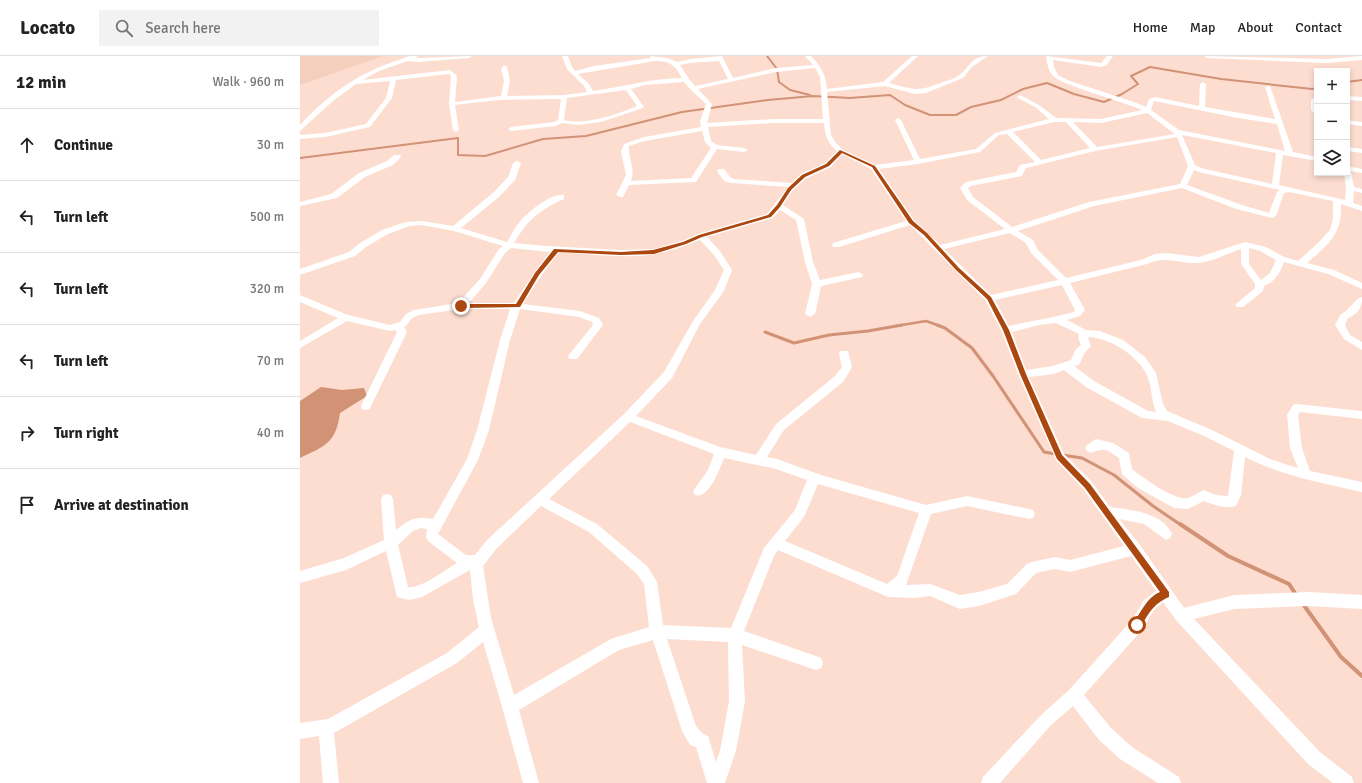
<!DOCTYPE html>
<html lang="en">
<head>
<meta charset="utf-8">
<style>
	:root { --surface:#fff; --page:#f2f2f2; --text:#222; --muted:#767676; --line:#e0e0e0 }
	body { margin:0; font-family:Signika,sans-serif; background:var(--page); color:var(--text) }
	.controls { position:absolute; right:12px; top:12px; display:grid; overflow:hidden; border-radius:0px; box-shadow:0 2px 6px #0003 }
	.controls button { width:36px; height:36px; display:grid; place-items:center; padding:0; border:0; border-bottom:1px solid var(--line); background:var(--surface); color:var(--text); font:20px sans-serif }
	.stop { position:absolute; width:12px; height:12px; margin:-9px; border:3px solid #ab4810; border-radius:50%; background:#fff }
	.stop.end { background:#ab4810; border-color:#fff; box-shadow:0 1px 4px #0008 }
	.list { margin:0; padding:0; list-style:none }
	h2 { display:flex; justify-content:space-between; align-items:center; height:52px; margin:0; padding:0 16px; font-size:17px }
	h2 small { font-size:13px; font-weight:400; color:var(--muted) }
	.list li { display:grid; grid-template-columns:26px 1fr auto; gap:12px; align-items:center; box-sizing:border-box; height:72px; padding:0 16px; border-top:1px solid var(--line) }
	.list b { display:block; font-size:15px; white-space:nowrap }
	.list em { font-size:13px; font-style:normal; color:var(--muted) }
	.icon { flex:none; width:22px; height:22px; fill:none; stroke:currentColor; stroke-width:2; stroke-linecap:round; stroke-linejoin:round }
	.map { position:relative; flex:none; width:1062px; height:727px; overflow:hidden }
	header { display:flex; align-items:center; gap:24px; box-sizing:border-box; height:56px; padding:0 20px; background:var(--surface); border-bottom:1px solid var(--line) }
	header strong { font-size:19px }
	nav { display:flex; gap:22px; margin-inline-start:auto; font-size:14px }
	.search { width:280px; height:36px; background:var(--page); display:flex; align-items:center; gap:10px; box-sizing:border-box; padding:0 14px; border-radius:0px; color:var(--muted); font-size:15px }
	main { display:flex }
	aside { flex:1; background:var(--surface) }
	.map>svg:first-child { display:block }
	.built { fill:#f5cfbe }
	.water { fill:#d19276 }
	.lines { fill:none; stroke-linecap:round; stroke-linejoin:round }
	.stream-far3 { stroke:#d19276; stroke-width:2 }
	.stream-far2 { stroke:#d19276; stroke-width:2.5 }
	.stream-far1 { stroke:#d19276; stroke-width:3 }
	.stream { stroke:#d19276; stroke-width:4 }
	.minor { fill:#fff; fill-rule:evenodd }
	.route { fill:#ab4810 }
</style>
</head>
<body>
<header>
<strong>Locato</strong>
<div class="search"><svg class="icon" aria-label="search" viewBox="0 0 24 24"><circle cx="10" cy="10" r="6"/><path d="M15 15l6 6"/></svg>Search here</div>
<nav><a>Home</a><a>Map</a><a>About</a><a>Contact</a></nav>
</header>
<main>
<aside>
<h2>12 min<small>Walk · 960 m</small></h2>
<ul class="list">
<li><svg class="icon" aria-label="ahead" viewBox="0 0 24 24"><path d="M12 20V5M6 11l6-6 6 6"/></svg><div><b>Continue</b></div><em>30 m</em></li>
<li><svg class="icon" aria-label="left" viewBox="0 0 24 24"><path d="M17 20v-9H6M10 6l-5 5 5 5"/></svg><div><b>Turn left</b></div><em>500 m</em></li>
<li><svg class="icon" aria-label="left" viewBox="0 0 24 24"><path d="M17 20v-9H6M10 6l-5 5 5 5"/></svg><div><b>Turn left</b></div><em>320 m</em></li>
<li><svg class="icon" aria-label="left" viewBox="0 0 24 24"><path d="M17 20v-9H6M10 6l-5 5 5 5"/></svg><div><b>Turn left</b></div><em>70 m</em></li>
<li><svg class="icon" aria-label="right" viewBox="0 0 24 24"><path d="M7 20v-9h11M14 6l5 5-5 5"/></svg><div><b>Turn right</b></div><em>40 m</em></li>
<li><svg class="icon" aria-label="arrive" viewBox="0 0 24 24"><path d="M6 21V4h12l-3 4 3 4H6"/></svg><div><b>Arrive at destination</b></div></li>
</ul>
</aside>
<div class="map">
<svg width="1062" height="727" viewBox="0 0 1062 727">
	<rect width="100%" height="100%" fill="#fdddd0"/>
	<path class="built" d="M 0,0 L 83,0 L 0,29 Z"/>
	<path class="water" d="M 21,331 L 42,334 L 64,332 L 67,340 L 40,357 C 36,387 25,390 0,402 L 0,345 Z"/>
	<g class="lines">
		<g class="stream-far3">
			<path d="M 467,0 L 477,13 L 479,26 L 490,34 L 510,39"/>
			<path d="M 1047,26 L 1062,24"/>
			<path d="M 0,102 L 158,82 L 158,99 L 185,100 L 243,83 L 286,80 L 382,56 L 468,44 L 513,40 L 550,42 L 590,39 L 605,49 L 630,59 L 656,59 L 671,51 L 701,44 L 723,33 L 747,27 L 774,38 L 804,46 L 822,38 L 838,28 L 831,20 L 850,11 L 921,23 L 1012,33 L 1017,32"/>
		</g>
		<path class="stream-far2" d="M 596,270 L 626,265 L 640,270"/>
		<g class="stream-far1">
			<path d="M 637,269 L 645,272 L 672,292 L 693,320 L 744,396 L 756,398"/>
			<path d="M 465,276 L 494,287 L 529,279 L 568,275 L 602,269"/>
			<path d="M 762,399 L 782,402 L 814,419 L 853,450 L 881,469"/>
		</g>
		<g class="stream">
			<path d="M 880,468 L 928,500 L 989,528 L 997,540"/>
			<path d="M 1003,548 L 1041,601 L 1062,620"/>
		</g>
		<g class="minor">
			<path d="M 110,0 L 118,0 L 115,2 L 119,2 L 172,0 L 169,2 L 119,6 L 108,5 L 79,15 L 63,24 L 150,14 L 157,20 L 155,46 L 201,40 L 204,25 L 201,13 L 204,9 L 207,11 L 210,25 L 207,40 L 264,39 L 287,36 L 284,30 L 267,13 L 262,0 L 268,0 L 272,11 L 275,15 L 294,10 L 351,2 L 350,0 L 367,2 L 378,6 L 390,3 L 422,0 L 433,22 L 476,12 L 513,9 L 505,0 L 511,0 C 521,10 526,19 527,33 L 583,26 L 612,0 L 618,0 L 589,27 C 615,34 618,36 643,26 C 648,24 654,23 658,20 C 669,13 670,0 688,0 L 672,11 L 663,22 L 626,37 L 615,38 L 585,30 L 527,36 L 531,79 L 536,87 L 543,94 L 575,109 L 614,104 L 595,64 L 598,62 L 601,64 L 620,103 L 676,93 L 695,77 L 749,63 L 735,51 L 718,42 L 717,41 L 720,39 L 739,49 L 756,62 L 801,63 L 842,54 C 825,46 761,29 753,20 C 748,14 747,7 746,0 L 801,7 L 807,0 L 813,0 L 807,9 L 801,11 L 753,4 L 754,11 L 758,19 L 770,25 L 834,46 L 846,51 L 849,43 L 855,41 L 899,50 L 900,28 L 903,26 L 906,28 L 905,51 L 975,63 L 965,31 L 970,30 L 993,96 L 1017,101 L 1017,105 L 983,99 L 979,129 L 1045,144 L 1046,132 L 1044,117 L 1047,117 L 1047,110 L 1062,113 L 1062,117 L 1051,115 L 1054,131 L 1062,133 L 1062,137 L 1054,135 L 1053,147 L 1062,150 L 1062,155 L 1041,148 C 1042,179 1029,188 1007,207 L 1034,214 L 1062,227 L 1062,233 L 1028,218 L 984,206 C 980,217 975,226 964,230 L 963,235 L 943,251 L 937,251 L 935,249 L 937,247 L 955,232 L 955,228 L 941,208 L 941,193 C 929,197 911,206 899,207 C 879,208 867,199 847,208 L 770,227 L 785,254 L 780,260 L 767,264 L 786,274 L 800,275 L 823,284 L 845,301 L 856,317 L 863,348 L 867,355 L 912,374 L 970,403 L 994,411 L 998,412 L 990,392 L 987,359 L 993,349 L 997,348 L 1062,355 L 1062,363 L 1000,356 L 998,360 L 1002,392 L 1010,415 L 1062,426 L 1062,436 C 1022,427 982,420 945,401 L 941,439 L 936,450 C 926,453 914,449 904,445 L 888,453 L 874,452 L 838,432 L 822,418 L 819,402 C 806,394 806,391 791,397 L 787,395 L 785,392 L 787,389 L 796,383 L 813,387 L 829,397 L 832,413 C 842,421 875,445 887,442 C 893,441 898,436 904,434 L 916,439 L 928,440 L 934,395 L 904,380 L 868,365 L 842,362 L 786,331 L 764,314 L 754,318 L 729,321 L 764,398 L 792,426 L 810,451 C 831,454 862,456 872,478 L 870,482 L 866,484 L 844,468 L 819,463 L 840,489 L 884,552 L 934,539 L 1009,536 L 1062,539 L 1062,553 L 1009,550 L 934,553 L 894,563 L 1020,696 L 1052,721 L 1054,727 L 1033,727 L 1008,708 L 876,564 L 863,546 L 854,554 L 842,574 L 784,639 L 811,672 L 832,691 L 879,721 L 881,727 L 858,727 L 820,703 L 799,684 L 773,650 L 751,669 L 700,727 L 681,727 L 683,721 L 741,659 L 769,634 L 832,564 L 844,544 L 856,535 L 831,500 L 770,516 L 755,513 L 736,517 L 716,538 L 679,550 L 660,553 L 630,540 L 615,542 L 588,541 L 478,494 L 474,500 L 444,575 L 516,600 L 521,602 L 523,607 L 521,612 L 516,614 L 442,589 L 445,645 L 436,695 L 425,727 L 407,727 L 396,691 L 390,689 L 382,675 L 353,584 L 319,594 L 219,654 L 239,727 L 223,727 L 201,647 L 183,586 L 157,607 L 34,677 L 39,727 L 23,727 L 19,680 L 0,683 L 0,667 L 28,663 L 147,597 L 179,571 L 173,544 L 170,514 L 122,541 L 110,544 L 97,541 L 86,495 L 46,514 L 0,527 L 0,515 L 44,502 L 84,484 L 81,443 L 83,439 L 87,438 L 91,439 L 93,443 L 96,474 C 109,463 115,460 133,463 L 167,403 L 177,374 L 200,284 L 210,253 L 161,253 L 119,259 L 112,262 L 106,270 L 104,271 L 107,276 L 71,350 L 70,353 L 66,354 L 62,353 L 61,350 L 97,276 L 95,274 L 90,275 L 47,265 L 0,292 L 0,285 L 38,262 L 0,246 L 0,239 L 48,259 L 90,269 L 100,266 L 106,258 L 114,254 L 158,247 L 180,223 L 199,193 L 203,190 L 154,175 L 122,169 L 110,170 L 88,178 L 66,191 L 55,200 L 0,219 L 0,213 L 49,196 L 60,187 L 82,174 L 106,166 L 122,165 L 153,170 L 194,136 L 208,121 L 213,107 L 217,105 L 221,107 L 215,124 L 200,140 L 161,172 L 207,186 C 211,180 214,172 219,167 C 226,157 251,137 264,139 L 264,143 C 239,154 228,164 214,187 L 246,190 L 321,194 L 354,193 L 382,185 L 398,178 L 467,158 L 488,131 L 431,127 L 424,125 L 417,115 L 418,113 L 424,113 L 430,121 L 434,123 L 492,127 L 501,118 L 525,107 L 537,95 C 527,87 525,79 524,67 L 474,67 L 408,71 L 411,85 L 417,89 L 444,92 L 448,94 L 444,96 L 417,93 L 396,126 L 329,129 L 323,141 L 320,141 L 316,139 L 326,119 L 321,96 L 324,88 L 344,81 L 401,71 L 400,65 L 406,48 L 390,33 L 384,26 L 345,29 L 331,33 L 344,51 L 343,52 L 301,66 L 278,69 L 262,67 L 256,70 L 211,75 L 208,73 L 211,71 L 254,66 L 258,64 L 261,43 L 198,44 L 155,49 L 159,74 L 156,76 L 153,74 L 149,48 L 151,20 L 149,18 L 96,24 L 92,42 L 70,71 L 25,81 L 0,83 L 0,79 L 25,77 L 66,68 L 86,42 L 90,25 L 56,28 L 33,45 L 0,75 L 0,69 C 19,48 43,28 69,16 C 82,9 96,5 110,0 ZM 355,5 C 370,5 375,9 382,22 C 352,22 323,31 293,35 L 289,28 L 278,18 ZM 419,5 L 428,23 L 395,30 L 389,23 L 380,9 L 390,7 ZM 515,12 L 520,21 L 523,63 L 474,63 L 407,67 L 412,48 L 398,33 L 476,16 ZM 326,34 L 337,50 C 318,58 285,70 264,64 L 267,42 ZM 854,45 L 938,62 L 977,68 L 985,95 L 879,74 L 851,54 ZM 847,57 L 875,78 L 797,91 L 773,66 L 801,67 ZM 754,66 L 766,66 L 790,92 L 741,104 L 713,76 ZM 402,75 L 405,86 L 411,92 L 391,122 L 331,125 C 336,114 328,102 329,90 L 345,85 ZM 707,78 L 735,106 L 720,109 L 716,116 L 666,126 L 660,132 L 667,144 L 705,173 L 640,189 L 614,164 L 579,113 L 618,108 L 680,96 L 699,79 ZM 882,79 L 976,97 L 972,128 L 901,112 L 895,109 ZM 877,81 L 888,110 L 880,128 L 789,146 L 712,171 L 673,141 L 668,132 L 671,130 L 722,120 L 726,112 L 795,95 ZM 542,98 L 571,113 L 606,165 L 533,187 L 532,189 L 533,191 L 539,191 L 610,169 L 685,244 L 701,274 L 718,318 L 756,404 L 784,434 L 824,490 L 770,504 L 755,501 L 732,506 L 727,508 L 707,528 L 679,536 L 660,539 L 630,528 L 606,529 L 631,458 L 667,450 L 729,463 L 733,462 L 735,458 L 733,454 L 729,453 L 667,440 L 626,449 L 521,419 L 477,403 L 467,401 L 484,374 L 543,326 L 552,311 L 548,295 L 540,295 L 539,298 L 542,311 L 535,320 L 476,368 L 456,399 L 420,391 L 336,360 L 372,322 L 400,268 L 424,235 L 432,214 L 420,195 L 407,181 L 473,162 L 480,154 L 496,164 L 505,206 L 512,228 L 505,258 L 510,261 L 515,258 L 521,230 L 562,221 L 563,219 L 559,216 L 520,224 L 513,206 L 504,163 L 483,149 L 493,134 L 507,122 L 531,111 ZM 894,114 L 899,116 L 980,134 L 977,136 L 969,157 L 942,149 L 887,129 ZM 882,132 L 936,153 L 972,162 L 976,160 L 984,137 L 989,136 L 1033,145 L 1033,163 L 1030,174 L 1017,188 L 998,205 L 984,201 L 966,191 L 945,186 L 899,201 L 866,197 L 855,198 L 841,204 L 766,222 L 738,194 L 733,184 L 718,175 L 794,150 ZM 710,177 L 726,187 L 731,197 L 758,224 L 691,239 L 644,193 ZM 400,184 L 414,199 L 424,214 L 415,234 L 393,265 L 364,316 L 324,358 L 187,484 L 175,499 L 166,499 L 138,478 L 178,404 L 189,374 L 210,284 L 220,253 L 279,261 L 292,266 L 293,269 L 268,300 L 269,303 L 277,303 L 303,269 L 299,262 L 280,255 L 223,248 L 241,220 L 259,196 C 287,198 329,203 355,198 C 370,195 386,190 400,184 ZM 211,192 L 250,196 L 234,217 L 214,247 L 169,247 L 186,227 L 205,197 ZM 949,192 L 960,195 L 976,204 L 970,217 L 961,224 L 949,208 ZM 762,229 L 775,254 L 774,256 C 752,262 730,265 709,270 L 695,244 ZM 756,267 L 779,278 L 778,282 L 781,289 L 776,293 L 771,304 L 753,310 L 726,314 L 712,276 L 739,269 ZM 788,281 C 810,282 835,298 846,317 C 852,329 851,344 856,356 L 848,355 L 794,325 L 774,310 L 779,309 L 784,298 L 791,290 ZM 330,366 L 414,398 L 408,414 L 393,435 L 395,439 C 409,444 420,412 424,402 L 476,413 L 507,424 L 495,454 L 464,492 L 431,572 L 363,569 L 357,526 L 347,510 L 297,468 L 249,443 ZM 518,428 L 619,457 L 597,520 L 587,528 L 485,485 L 504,461 ZM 241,450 L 289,476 L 337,518 L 344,528 L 349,571 L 311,583 L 214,639 L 191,562 L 183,510 L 197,492 ZM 121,472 L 127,473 L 126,481 L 128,485 L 157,507 C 145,514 121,533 108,531 L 98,489 L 113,475 ZM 367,583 L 428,586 L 429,645 L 420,695 L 416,706 L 408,680 L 402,677 L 396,670 Z"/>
			<path d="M 904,0 L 1026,3 L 1062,0 L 1062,4 L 1026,7 L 907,2 Z"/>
			<path d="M 1047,40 L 1062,41 L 1062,45 L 1047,44 Z"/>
			<path d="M 1014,42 L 1017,42 L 1017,60 L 1011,54 L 1011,44 Z"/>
			<path d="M 1047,64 L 1062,66 L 1062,70 L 1047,68 Z"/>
			<path d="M 1047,91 L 1062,93 L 1062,97 L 1047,95 Z"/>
			<path d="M 94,99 L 100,99 L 101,101 L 93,109 L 65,121 L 37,142 L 0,150 L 0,146 L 31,138 L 59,117 L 87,105 Z"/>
			<path d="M 1062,241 C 1062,252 1058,258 1048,262 L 1045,269 L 1050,279 L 1062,286 L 1062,294 L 1044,283 L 1035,269 L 1041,258 C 1050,254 1054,243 1062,241 Z"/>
		</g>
	</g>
	<path class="route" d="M 540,94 L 575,110 L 613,165 L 627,177 L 659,212 L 691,241 L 709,274 L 726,318 L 762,399 L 790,428 L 869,536 L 869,541 C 853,548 849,557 840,572 L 837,573 L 834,572 L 833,569 L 834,566 C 841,556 847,541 860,536 L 785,432 L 757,403 L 720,318 L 703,274 L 687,243 L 656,214 L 624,179 L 609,167 L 572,111 L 542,97 L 529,110 L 505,121 L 491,134 L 480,151 L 471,161 L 402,181 L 386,188 L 354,198 L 321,199 L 258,196 L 239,219 L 220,251 L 161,252 L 158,250 L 161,248 L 216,248 L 235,217 L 254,193 L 321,196 L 353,194 L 383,186 L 399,179 L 468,159 L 477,149 L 488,132 L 502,119 L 526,108 Z"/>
</svg>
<div class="controls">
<button>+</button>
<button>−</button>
<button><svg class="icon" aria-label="layers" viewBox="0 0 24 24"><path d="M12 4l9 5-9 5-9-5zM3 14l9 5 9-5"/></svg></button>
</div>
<div class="stop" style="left:837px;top:569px"></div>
<div class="stop end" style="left:161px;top:250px"></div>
</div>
</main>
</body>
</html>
